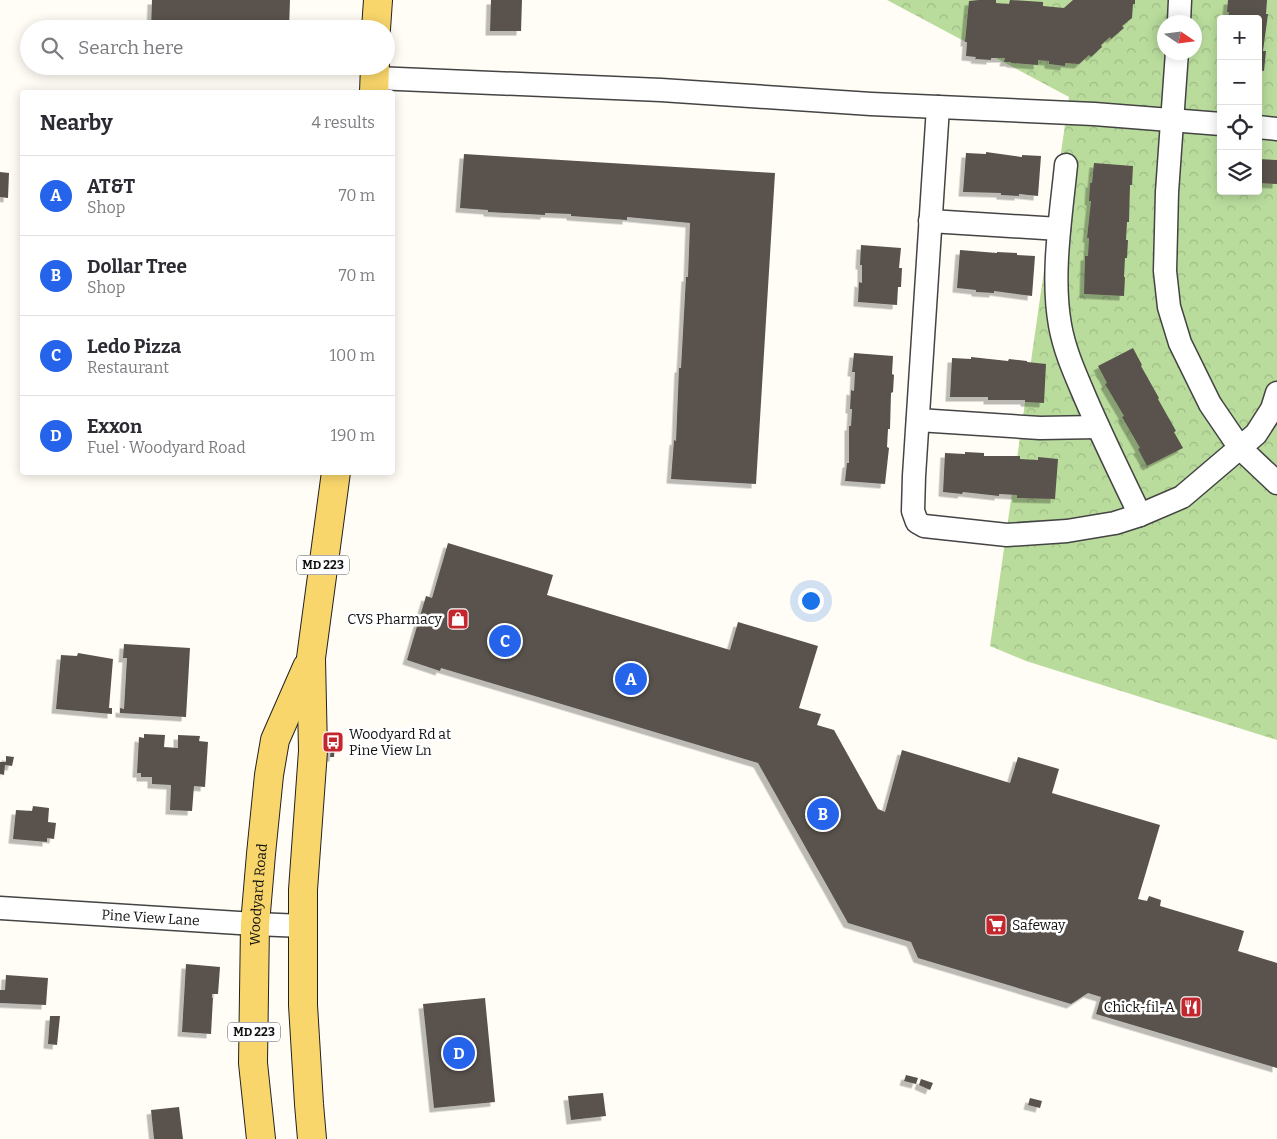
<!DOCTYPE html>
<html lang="en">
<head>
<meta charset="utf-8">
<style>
	:root { --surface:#fff; --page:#f2f2f3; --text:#2b2b33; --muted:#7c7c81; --line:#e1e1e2; --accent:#2563eb }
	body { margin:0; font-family:Bitter,serif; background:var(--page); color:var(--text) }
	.controls { position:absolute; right:15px; top:15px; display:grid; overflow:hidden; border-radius:5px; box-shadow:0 2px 12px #0003 }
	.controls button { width:45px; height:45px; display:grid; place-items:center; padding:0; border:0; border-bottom:1px solid var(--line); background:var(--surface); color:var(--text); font:25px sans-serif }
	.compass { position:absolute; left:1157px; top:15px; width:45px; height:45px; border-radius:50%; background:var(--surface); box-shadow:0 2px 12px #0003; rotate:103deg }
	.you { position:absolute; left:810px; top:600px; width:18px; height:18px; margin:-12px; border:4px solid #fff; border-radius:50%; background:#1a73e8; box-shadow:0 0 0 8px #1a73e833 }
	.badge { display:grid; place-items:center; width:32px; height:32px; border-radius:50%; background:var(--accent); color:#fff; font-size:16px; font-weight:700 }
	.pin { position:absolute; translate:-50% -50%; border:2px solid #fff; box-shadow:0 1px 5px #0006 }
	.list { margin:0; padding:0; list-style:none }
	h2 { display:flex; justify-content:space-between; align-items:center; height:65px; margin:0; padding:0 20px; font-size:21px }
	h2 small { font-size:16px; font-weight:400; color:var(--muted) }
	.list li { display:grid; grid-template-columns:32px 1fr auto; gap:15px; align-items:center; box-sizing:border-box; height:80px; padding:0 20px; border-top:1px solid var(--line) }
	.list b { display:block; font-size:19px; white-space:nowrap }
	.list p { margin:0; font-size:16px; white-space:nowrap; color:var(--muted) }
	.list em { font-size:16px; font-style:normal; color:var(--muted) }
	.icon { flex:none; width:28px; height:28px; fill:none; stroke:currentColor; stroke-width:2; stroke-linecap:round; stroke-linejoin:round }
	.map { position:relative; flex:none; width:1277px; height:1139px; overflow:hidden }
	.search { position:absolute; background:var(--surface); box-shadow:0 2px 12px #0003; left:20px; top:20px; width:375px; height:55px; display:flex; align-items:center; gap:12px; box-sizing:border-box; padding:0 18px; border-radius:28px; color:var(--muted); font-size:19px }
	.panel { position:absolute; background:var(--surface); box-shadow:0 2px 12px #0003; left:20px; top:90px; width:375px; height:385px; border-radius:5px }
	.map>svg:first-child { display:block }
	.forest { fill:url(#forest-crowns); fill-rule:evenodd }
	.building { fill:#5a524d; filter:url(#shadow) }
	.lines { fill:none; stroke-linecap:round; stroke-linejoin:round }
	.street-casing { stroke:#444; stroke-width:25 }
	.primary-casing { stroke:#222; stroke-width:30 }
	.street { stroke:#fff; stroke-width:22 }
	.primary { stroke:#f9d66b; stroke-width:28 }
	.labels { text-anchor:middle; stroke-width:5; stroke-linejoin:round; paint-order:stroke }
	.shield { fill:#fff; stroke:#585858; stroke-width:1 }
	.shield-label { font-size:12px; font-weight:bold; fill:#111 }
	.poi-label { font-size:14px; fill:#111; stroke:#fff; text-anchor:end }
	.street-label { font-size:14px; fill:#111; stroke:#fff }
</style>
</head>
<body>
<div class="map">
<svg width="1277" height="1139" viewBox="0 0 1277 1139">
	<defs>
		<pattern id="forest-crowns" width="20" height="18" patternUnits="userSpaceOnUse" patternTransform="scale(1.25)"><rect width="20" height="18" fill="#b9dc9c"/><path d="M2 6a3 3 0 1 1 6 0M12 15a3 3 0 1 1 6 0" fill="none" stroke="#9ebc85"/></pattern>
		<filter id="shadow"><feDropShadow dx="-4.5" dy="4.5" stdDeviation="0" flood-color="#0004"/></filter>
	</defs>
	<rect width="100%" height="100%" fill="#fffdf5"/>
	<path class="forest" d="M 887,0 L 1277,0 L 1277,740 L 1026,661 L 990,646 L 1069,97 ZM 1221,19 L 1258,19 L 1258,191 L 1221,191 ZM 1164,22 L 1194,22 L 1194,52 L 1164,52 Z"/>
	<g class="building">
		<path d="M 152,0 L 290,0 L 289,29 L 151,29 Z"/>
		<path d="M 491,0 L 522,0 L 521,31 L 490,31 Z"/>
		<path d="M 979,0 L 996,0 L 996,3 L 1009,4 L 1010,0 L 1043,2 L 1043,6 L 1064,8 L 1073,0 L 1135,0 L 1135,4 L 1133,4 L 1132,18 L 1122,26 L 1124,28 L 1111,39 L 1110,37 L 1101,45 L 1102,47 L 1091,57 L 1089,55 L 1079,64 L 1065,63 L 1065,66 L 1049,64 L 1049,61 L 1038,60 L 1038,65 L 1011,63 L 1011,62 L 1004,62 L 1005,58 L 991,58 L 991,60 L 975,59 L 976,57 L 966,56 L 967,42 L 965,42 L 969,1 Z"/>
		<path d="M 1228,0 L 1267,0 L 1266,14 L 1268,14 L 1263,51 L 1266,51 L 1264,71 L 1258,70 L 1258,19 L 1228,19 L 1229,12 L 1227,12 Z"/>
		<path d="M 986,152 L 1022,157 L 1022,155 L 1041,156 L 1038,196 L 1019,194 L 1019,196 L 1001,195 L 1001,193 L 963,192 L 966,153 L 986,154 Z"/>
		<path d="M 464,154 L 775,173 L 756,484 L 671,479 L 674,440 L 676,441 L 679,368 L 681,368 L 686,277 L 688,277 L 690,223 L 627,217 L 627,220 L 571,216 L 571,214 L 545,213 L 545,215 L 488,212 L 488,210 L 460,208 Z"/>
		<path d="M 1258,159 L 1277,160 L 1277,184 L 1258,183 Z"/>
		<path d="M 1094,163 L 1133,166 L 1132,185 L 1130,185 L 1129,222 L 1127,222 L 1126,240 L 1128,240 L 1127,258 L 1125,258 L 1124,277 L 1125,277 L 1124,296 L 1084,294 L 1085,256 L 1088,256 L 1089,238 L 1087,238 L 1091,201 L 1089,201 L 1090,183 L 1092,183 Z"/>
		<path d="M 0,172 L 9,173 L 8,198 L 0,197 Z"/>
		<path d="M 861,245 L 901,248 L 899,268 L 902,268 L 901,287 L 898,287 L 897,305 L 858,302 L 859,282 L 862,283 L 862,265 L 860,265 Z"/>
		<path d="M 960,250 L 997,253 L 997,252 L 1017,253 L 1017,255 L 1035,256 L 1032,296 L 994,291 L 994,293 L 976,292 L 976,290 L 957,288 Z"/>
		<path d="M 1133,348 L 1142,365 L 1141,366 L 1159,398 L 1158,399 L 1176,431 L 1174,432 L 1183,448 L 1147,466 L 1138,449 L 1140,448 L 1122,417 L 1124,416 L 1105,384 L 1107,383 L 1098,366 Z"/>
		<path d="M 854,353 L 893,356 L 892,374 L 894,375 L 893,392 L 891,393 L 890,429 L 888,429 L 887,447 L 889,448 L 885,484 L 845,481 L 847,463 L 849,463 L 849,426 L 851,426 L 852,409 L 850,409 L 851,390 L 854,391 L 855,372 L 852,372 Z"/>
		<path d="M 971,357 L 1008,361 L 1009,359 L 1027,361 L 1027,362 L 1046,364 L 1044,403 L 1025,402 L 1025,400 L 988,400 L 988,397 L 950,397 L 952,358 L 971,359 Z"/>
		<path d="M 965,452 L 984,453 L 984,456 L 1020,456 L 1020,459 L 1038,460 L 1038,457 L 1058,459 L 1055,499 L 1017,498 L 1017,495 L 999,494 L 999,496 L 963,492 L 962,494 L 943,492 L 945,453 L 965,454 Z"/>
		<path d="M 448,543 L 553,575 L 547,595 L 730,650 L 738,622 L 818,646 L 799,708 L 821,714 L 817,725 L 834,730 L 878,809 L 885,812 L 902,750 L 1010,783 L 1018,757 L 1059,769 L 1052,793 L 1160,825 L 1138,899 L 1147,901 L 1149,896 L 1161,900 L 1160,906 L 1244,931 L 1238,951 L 1277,963 L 1277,1068 L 1096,1014 L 1101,997 L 1088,993 L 1071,1004 L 918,958 L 911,942 L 848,923 L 758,763 L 441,668 L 440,671 L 407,660 L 426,596 L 432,598 Z"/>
		<path d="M 124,644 L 190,648 L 186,717 L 120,713 L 120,708 L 124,709 L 127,658 L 123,658 Z"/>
		<path d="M 78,653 L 113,659 L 109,708 L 112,708 L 112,714 L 56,709 L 61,655 L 77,656 Z"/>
		<path d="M 144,734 L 165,735 L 164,747 L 178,748 L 178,735 L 200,736 L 199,741 L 208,742 L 205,787 L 194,786 L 192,811 L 170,810 L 171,785 L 152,784 L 152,777 L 141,777 L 141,773 L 137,773 L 139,737 L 144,738 Z"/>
		<path d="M 331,745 L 335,745 L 334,757 L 330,757 Z"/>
		<path d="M 6,756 L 14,757 L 12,766 L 5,765 L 4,775 L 0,774 L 0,762 L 6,762 Z"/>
		<path d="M 33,806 L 49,808 L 48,822 L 56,823 L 54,839 L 47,838 L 47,842 L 13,839 L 16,810 L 32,811 Z"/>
		<path d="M 186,964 L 220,967 L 218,994 L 212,994 L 212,998 L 213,998 L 211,1034 L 182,1032 Z"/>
		<path d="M 6,975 L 48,978 L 46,1005 L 0,1003 L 0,990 L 5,990 Z"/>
		<path d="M 485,998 L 495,1102 L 434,1108 L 423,1004 Z"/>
		<path d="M 50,1016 L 60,1016 L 57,1045 L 48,1044 Z"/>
		<path d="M 906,1075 L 918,1078 L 916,1084 L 904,1081 Z"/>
		<path d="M 921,1079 L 933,1083 L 930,1090 L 919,1085 Z"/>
		<path d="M 603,1093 L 606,1116 L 571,1120 L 568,1096 Z"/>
		<path d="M 1030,1098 L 1042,1101 L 1040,1108 L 1028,1105 Z"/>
		<path d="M 179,1107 L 183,1139 L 154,1139 L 151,1110 Z"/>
	</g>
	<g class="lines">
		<g class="street-casing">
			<g id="street">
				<path d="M 1179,22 L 1180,0"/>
				<path d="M 1177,52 L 1167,192 L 1165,271 L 1169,307 L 1180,343 L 1210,404 L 1240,448 L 1277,483"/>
				<path d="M 375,78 L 661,90 L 871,104 L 1094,114 L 1221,124"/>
				<path d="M 938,107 L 914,476 L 913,511 L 917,522 L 924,526 L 1007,535 L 1067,531 L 1115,523 L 1140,515 L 1182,497 L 1256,434 L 1272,409 L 1277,393"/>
				<path d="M 1258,127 L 1277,129"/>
				<path d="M 1066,165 C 1061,216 1051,275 1060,325 C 1064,348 1073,369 1082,390 C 1100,433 1120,473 1140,515"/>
				<path d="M 930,221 L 1059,229"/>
				<path d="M 918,420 L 1040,428 L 1098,427"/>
				<path id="s1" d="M 0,908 L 255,924 L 303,926"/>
			</g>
		</g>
		<g class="primary-casing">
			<g id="primary">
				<path d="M 376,29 L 378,0"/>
				<path d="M 374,92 L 375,66"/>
				<path id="s2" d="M 261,1139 L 253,1063 L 255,924 L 261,854 L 269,775 L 275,740 L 307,667"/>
				<path d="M 312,1139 L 309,1104 L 303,1005 L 303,890 L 313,751 L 311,658 L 336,472"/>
			</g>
		</g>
		<use href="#street" class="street"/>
		<use href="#primary" class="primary"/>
	</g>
	<defs>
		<g id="shop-square" transform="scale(1.125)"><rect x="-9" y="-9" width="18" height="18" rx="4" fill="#c4262e" stroke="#fff"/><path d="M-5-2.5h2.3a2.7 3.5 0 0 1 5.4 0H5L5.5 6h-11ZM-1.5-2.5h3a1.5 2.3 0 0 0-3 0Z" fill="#fff"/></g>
		<g id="bus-square" transform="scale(1.125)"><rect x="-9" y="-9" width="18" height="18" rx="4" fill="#c4262e" stroke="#fff"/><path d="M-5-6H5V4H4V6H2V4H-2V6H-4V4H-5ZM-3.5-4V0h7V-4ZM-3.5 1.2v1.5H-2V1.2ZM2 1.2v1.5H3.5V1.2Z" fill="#fff"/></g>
		<g id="supermarket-square" transform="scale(1.125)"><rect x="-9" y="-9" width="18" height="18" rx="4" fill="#c4262e" stroke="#fff"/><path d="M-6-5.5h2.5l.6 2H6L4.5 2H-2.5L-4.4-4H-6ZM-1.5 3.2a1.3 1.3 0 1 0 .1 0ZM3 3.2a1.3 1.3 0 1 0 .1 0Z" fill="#fff"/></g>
		<g id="restaurant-square" transform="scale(1.125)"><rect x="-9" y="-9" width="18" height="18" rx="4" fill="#c4262e" stroke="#fff"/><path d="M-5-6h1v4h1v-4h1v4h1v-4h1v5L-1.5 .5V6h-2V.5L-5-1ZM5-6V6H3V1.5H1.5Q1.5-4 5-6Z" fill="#fff"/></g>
	</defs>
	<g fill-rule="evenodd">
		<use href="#shop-square" x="458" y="619"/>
		<use href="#bus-square" x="333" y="742"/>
		<use href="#supermarket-square" x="996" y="925"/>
		<use href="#restaurant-square" x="1191" y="1007"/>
	</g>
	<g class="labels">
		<g class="shield">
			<rect x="297" y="555.5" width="52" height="19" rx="4"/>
			<rect x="228" y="1022.5" width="52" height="19" rx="4"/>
		</g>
		<g class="shield-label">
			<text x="323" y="569">MD 223</text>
			<text x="254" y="1036">MD 223</text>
		</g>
		<g class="poi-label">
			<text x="442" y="624">CVS Pharmacy</text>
			<text x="349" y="739" text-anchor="start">Woodyard Rd at<tspan x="349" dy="16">Pine View Ln</tspan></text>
			<text x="1012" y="930" text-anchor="start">Safeway</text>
			<text x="1175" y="1012">Chick-fil-A</text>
		</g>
		<g class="street-label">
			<text dy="5" stroke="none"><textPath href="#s2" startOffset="245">Woodyard Road</textPath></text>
			<text dy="5" stroke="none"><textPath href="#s1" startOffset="151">Pine View Lane</textPath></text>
		</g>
	</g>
</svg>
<div class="controls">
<button>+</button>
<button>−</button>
<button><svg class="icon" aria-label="locate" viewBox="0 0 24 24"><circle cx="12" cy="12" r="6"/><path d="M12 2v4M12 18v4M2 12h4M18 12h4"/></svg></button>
<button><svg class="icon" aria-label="layers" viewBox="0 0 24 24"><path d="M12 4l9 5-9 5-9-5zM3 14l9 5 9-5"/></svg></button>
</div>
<svg class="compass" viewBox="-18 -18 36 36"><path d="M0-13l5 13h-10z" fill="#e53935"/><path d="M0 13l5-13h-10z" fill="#7c7c81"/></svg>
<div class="you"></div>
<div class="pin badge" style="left:631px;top:679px">A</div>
<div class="pin badge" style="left:823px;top:814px">B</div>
<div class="pin badge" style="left:505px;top:641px">C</div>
<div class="pin badge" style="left:459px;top:1053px">D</div>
<div class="search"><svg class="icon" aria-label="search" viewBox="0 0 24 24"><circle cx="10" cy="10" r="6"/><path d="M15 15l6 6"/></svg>Search here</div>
<section class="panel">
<h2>Nearby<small>4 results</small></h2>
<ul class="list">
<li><span class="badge">A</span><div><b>AT&amp;T</b><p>Shop</p></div><em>70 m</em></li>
<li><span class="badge">B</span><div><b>Dollar Tree</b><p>Shop</p></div><em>70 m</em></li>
<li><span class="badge">C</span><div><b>Ledo Pizza</b><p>Restaurant</p></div><em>100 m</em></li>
<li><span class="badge">D</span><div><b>Exxon</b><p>Fuel · Woodyard Road</p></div><em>190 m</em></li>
</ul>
</section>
</div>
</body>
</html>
